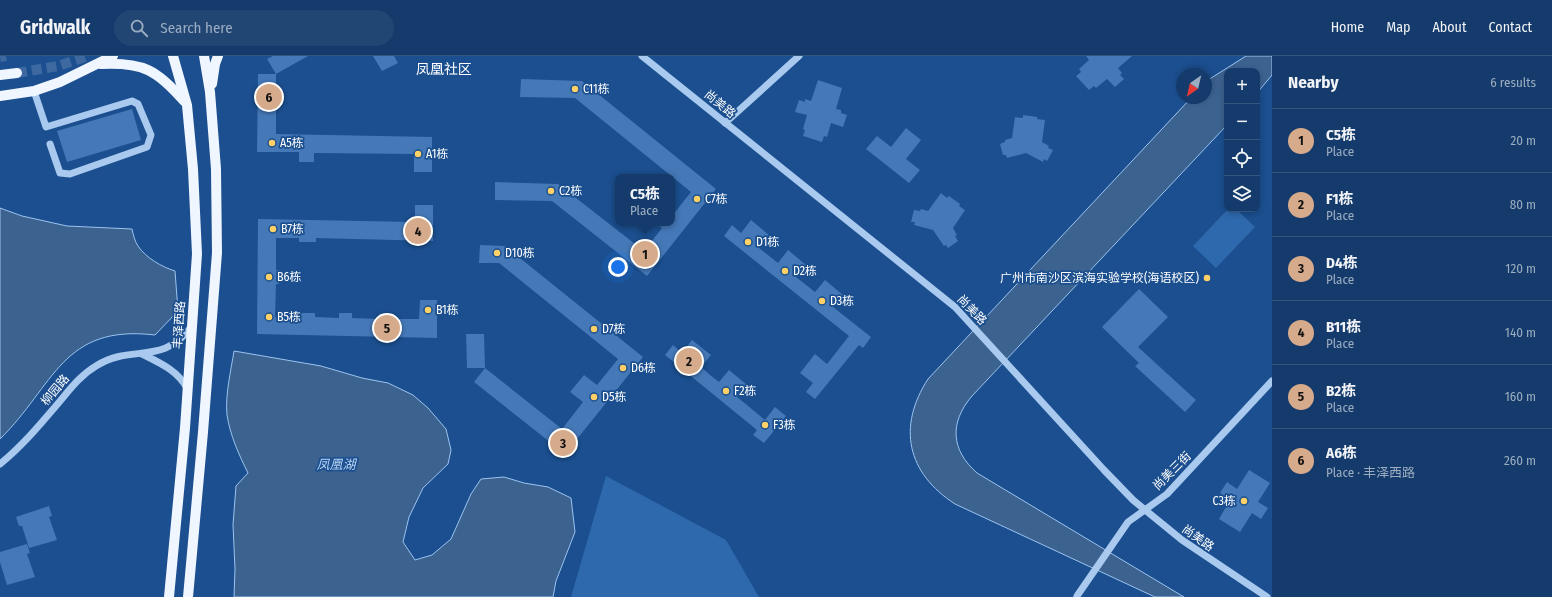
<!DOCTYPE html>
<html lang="en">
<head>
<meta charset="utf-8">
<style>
	:root { --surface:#143b6b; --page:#214673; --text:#f1f3f6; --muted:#9dadc1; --line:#33557e; --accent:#d6ab8b }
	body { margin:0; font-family:"Fira Sans Condensed","Noto Sans SC",sans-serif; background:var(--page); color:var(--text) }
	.controls { position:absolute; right:12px; top:12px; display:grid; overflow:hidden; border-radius:8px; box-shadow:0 2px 6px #0003 }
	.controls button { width:36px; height:36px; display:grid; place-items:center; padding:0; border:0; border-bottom:1px solid var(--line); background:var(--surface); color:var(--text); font:20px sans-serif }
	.compass { position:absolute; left:1176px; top:12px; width:36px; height:36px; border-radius:50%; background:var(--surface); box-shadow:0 2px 6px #0003; rotate:214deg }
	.you { position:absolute; left:618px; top:211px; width:14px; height:14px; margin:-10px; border:3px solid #fff; border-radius:50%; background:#1a73e8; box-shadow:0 0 0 6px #1a73e833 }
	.badge { display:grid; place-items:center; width:26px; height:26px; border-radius:50%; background:var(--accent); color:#111; font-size:13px; font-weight:700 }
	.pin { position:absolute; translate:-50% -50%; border:2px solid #fff; box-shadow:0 1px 4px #0006 }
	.popup { position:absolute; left:615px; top:118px; width:60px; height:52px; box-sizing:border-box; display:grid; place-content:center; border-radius:8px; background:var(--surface); filter:drop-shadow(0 1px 3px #0005); font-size:13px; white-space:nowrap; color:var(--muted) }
	.popup b { font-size:15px; color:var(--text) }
	.popup::after { content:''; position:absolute; left:50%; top:100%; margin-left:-8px; border:8px solid transparent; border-top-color:var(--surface) }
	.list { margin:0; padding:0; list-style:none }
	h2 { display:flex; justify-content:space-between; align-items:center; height:52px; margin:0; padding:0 16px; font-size:17px }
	h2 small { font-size:13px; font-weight:400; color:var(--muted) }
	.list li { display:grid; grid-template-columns:26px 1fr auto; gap:12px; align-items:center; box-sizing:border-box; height:64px; padding:0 16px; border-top:1px solid var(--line) }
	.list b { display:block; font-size:15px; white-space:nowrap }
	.list p { margin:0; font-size:13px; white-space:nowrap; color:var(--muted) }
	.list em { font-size:13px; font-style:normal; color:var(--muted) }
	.icon { flex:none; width:22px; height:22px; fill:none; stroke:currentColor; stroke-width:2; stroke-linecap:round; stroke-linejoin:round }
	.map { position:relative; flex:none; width:1272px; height:541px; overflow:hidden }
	header { display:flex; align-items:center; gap:24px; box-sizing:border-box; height:56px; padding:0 20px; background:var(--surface); border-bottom:1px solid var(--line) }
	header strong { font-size:19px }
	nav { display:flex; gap:22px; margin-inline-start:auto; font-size:14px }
	.search { width:280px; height:36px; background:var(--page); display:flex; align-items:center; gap:10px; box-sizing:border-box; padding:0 14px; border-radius:22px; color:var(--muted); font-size:15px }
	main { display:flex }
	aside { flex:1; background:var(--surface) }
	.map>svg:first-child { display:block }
	.green { fill:#2e69ad }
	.water { fill:#3c6290; stroke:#9cc4f0 }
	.building { fill:#4478b7 }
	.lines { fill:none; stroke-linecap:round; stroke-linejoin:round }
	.major-tunnel { stroke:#3d69a0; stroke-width:10; stroke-dasharray:10 5; stroke-linecap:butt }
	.minor { stroke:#a9c9ee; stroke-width:7 }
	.major { stroke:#f0f6ff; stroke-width:10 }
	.poi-dot { fill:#ffd166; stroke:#1b4f8f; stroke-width:1.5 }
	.labels { text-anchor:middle; stroke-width:3.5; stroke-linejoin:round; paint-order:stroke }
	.poi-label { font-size:12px; fill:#fff; stroke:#1b4f8f; text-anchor:start }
	.street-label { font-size:12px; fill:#fff; stroke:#1b4f8f }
	.water-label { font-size:13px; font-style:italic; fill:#b5d3f5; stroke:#1b4f8f }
	.quarter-label { font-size:14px; fill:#fff; stroke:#1b4f8f }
</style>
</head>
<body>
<header>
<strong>Gridwalk</strong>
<div class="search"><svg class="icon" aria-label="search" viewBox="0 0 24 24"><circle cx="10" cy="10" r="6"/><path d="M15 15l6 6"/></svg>Search here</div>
<nav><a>Home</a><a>Map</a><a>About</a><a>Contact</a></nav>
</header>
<main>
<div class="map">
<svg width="1272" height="541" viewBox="0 0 1272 541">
	<rect width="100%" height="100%" fill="#1b4f8f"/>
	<g class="green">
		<path d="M 1228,153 L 1236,153 L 1255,171 L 1216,212 L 1193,190 Z"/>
		<path d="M 606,420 L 726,484 L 759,541 L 571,541 Z"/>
	</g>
	<g class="water">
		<path d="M 1246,0 L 1272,0 L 1272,19 L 1257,37 L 1257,15 L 1227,15 L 1227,69 L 972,340 C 949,367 951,394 977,417 L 1184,541 L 1155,541 L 955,448 C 907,417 897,371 928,323 L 1191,42 L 1206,42 L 1206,26 L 1208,24 Z"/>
		<path d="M 0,152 L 22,160 L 67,170 L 132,173 C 133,178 135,186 138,190 C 146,202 162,211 175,215 L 178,255 L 155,279 C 62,268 55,329 0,383 Z"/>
		<path d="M 234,295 L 321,310 L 362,322 L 388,327 L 413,339 L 428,352 L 446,373 L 451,394 L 448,408 L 423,432 L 409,461 L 403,486 L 415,504 L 432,499 L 451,483 L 471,438 L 481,423 L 504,421 L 524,427 L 548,431 L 571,442 L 575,476 L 556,525 L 553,541 L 234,541 L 235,513 L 233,469 L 236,430 L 248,417 C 239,399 230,379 227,359 C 225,339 231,314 234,295 Z"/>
	</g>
	<g class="building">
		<path d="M 273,0 L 308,0 L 276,18 L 267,3 Z"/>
		<path d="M 373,0 L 394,0 L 398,7 L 382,15 Z"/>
		<path d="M 1086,0 L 1132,0 L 1118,12 L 1122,17 L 1120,19 L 1124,23 L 1115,31 L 1107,23 L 1096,32 L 1094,30 L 1089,34 L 1076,20 L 1081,16 L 1079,13 L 1089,4 Z"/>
		<path d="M 258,18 L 276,18 L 276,33 L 280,33 L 280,48 L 276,48 L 276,78 L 432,81 L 432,116 L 414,116 L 414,98 L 314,97 L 314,106 L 299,106 L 299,96 L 257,96 Z"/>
		<path d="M 521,23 L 582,25 L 716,133 L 647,220 L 552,145 L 495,144 L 495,126 L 558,128 L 644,195 L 662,172 L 656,167 L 672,167 L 672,160 L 691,136 L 575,42 L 520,41 Z"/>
		<path d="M 818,24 L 842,32 L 836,53 L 841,54 L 841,57 L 847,59 L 843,71 L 831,67 L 827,81 L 824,80 L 822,86 L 803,80 L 805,74 L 803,73 L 807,59 L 795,56 L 799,44 L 805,46 L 805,43 L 811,45 Z"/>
		<path d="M 132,53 L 141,84 L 67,106 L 57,75 Z"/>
		<path d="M 1023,59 L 1037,61 L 1037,63 L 1045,64 L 1042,86 L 1049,90 L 1048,92 L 1053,94 L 1047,105 L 1044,103 L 1043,106 L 1026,97 L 1007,102 L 1006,99 L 1003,99 L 1000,88 L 1005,86 L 1005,84 L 1012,82 L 1015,61 L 1023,62 Z"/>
		<path d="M 906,72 L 921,84 L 906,103 L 920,114 L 909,127 L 866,93 L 877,80 L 891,91 Z"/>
		<path d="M 941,137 L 947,142 L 949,140 L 960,148 L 959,150 L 965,154 L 953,172 L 957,179 L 955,180 L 958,185 L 948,192 L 946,189 L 944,190 L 933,174 L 914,169 L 915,166 L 911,166 L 914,154 L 920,155 L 921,153 L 928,155 Z"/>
		<path d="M 415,149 L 433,149 L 433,185 L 316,182 L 316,186 L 299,186 L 299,182 L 276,182 L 276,214 L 280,214 L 279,228 L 276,228 L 275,261 L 298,261 L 298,257 L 315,257 L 315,261 L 339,262 L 339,257 L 352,257 L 352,262 L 379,263 L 379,258 L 394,258 L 394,263 L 419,263 L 420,244 L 437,244 L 437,282 L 257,278 L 258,163 L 415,166 Z"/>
		<path d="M 751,164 L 769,179 L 759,192 L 778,207 L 788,194 L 806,209 L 796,221 L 815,236 L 825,224 L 843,239 L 833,251 L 871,281 L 863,292 L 859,289 L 815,343 L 806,336 L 813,327 L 800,317 L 815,298 L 827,308 L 849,280 L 724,180 L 732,169 L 741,177 Z"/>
		<path d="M 480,189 L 505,190 L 643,301 L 565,398 L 474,326 L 485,312 L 562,373 L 583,346 L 570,336 L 584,319 L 597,329 L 618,303 L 499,207 L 479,207 Z"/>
		<path d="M 1139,233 L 1168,261 L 1138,291 L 1196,344 L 1185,356 L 1135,310 L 1139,307 L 1102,271 Z"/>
		<path d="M 466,278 L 484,278 L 485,312 L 467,312 Z"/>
		<path d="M 692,284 L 711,299 L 701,311 L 710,319 L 719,326 L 729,314 L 747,329 L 737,341 L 747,349 L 765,364 L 775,351 L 786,360 L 764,387 L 753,379 L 757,374 L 665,299 L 673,289 L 682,297 Z"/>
		<path d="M 1249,414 L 1270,427 L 1258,446 L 1268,452 L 1261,463 L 1252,457 L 1240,476 L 1219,463 L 1230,444 L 1220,437 L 1227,426 L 1237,433 Z"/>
		<path d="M 49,450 L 52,460 L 49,461 L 57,484 L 29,492 L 22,470 L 19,470 L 16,461 Z"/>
		<path d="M 27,488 L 30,497 L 27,498 L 35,521 L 7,529 L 0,506 L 0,496 Z"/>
	</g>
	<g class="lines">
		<g class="major-tunnel">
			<path d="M 0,1 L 6,0"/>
			<path d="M 17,17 L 58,10 L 88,0"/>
		</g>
		<g class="minor">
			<path d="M 642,0 L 955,251 L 1104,414 L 1133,444 L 1182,484 L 1267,541"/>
			<path d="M 34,35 L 46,71 L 132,45 L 138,48 L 151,79 L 147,91 L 70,118 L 60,117 L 50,88"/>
			<path d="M 725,67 L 799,0"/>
			<path d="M 142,298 C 160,307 177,314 187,332"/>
			<path d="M 0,408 C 21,391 38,371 55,351 C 68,336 79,320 96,310 C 132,287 162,311 192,270"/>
			<path d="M 1077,540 L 1128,466 L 1167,438 L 1272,325"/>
		</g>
		<g class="major">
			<path d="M 101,8 C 143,6 157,14 184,45"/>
			<path d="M 0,19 L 17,17"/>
			<path d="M 212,28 L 215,8 L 218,0"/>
			<path d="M 0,40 L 34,35 L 60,26 L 113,0"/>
			<path d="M 169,541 L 185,372 L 197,198 L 193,113 L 187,49 L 173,0"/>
			<path d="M 188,541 L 203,376 L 217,197 L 216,113 L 210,36 L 204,0"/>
		</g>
	</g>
	<g class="poi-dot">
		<circle cx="575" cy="33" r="4"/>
		<circle cx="272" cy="87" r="4"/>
		<circle cx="418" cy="98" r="4"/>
		<circle cx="551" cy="135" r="4"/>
		<circle cx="697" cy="143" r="4"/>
		<circle cx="273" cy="173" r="4"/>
		<circle cx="748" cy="186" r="4"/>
		<circle cx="497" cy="197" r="4"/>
		<circle cx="785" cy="215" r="4"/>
		<circle cx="269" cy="221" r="4"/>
		<circle cx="1207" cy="222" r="4"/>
		<circle cx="822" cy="245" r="4"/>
		<circle cx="428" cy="254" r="4"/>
		<circle cx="269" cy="261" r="4"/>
		<circle cx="594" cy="273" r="4"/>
		<circle cx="623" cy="312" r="4"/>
		<circle cx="726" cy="335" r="4"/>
		<circle cx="594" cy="341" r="4"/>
		<circle cx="765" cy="369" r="4"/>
		<circle cx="1244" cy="445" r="4"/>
	</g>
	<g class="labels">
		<g class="poi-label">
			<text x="583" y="37">C11栋</text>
			<text x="280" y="91">A5栋</text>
			<text x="426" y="102">A1栋</text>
			<text x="559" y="139">C2栋</text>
			<text x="705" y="147">C7栋</text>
			<text x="281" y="177">B7栋</text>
			<text x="756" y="190">D1栋</text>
			<text x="505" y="201">D10栋</text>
			<text x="793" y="219">D2栋</text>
			<text x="277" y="225">B6栋</text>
			<text x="1199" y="226" text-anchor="end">广州市南沙区滨海实验学校(海语校区)</text>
			<text x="830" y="249">D3栋</text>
			<text x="436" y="258">B1栋</text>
			<text x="277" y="265">B5栋</text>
			<text x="602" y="277">D7栋</text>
			<text x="631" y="316">D6栋</text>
			<text x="734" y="339">F2栋</text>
			<text x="602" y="345">D5栋</text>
			<text x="773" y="373">F3栋</text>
			<text x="1236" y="449" text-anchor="end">C3栋</text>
		</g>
		<g class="street-label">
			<text transform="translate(720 48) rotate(39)" y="4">尚美路</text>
			<text transform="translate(972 254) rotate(46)" y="4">尚美路</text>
			<text transform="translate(179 269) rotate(-86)" y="4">丰泽西路</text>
			<text transform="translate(55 334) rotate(-50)" y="4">柳园路</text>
			<text transform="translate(1172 415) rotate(-45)" y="4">尚美三街</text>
			<text transform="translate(1198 482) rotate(35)" y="4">尚美路</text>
		</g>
		<g class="water-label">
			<text x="336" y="413">凤凰湖</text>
		</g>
		<g class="quarter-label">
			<text x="444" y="18">凤凰社区</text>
		</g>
	</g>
</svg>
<div class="controls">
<button>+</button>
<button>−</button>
<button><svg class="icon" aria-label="locate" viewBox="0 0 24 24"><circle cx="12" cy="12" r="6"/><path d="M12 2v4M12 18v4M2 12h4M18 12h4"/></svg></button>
<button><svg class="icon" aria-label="layers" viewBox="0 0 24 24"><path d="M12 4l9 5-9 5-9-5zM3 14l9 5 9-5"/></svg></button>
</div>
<svg class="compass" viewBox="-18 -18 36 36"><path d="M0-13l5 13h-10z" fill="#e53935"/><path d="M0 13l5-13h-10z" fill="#9dadc1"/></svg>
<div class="you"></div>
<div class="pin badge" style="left:645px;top:198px">1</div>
<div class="popup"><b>C5栋</b>Place</div>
<div class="pin badge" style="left:689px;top:305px">2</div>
<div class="pin badge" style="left:563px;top:387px">3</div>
<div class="pin badge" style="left:418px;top:175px">4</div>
<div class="pin badge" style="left:387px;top:272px">5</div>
<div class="pin badge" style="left:269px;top:41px">6</div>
</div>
<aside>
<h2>Nearby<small>6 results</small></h2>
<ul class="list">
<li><span class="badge">1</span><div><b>C5栋</b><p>Place</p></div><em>20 m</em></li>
<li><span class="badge">2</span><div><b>F1栋</b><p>Place</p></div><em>80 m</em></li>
<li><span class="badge">3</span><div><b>D4栋</b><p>Place</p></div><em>120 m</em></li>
<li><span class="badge">4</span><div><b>B11栋</b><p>Place</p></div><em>140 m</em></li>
<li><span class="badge">5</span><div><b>B2栋</b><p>Place</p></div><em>160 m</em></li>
<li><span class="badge">6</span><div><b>A6栋</b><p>Place · 丰泽西路</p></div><em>260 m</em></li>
</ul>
</aside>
</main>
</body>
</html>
